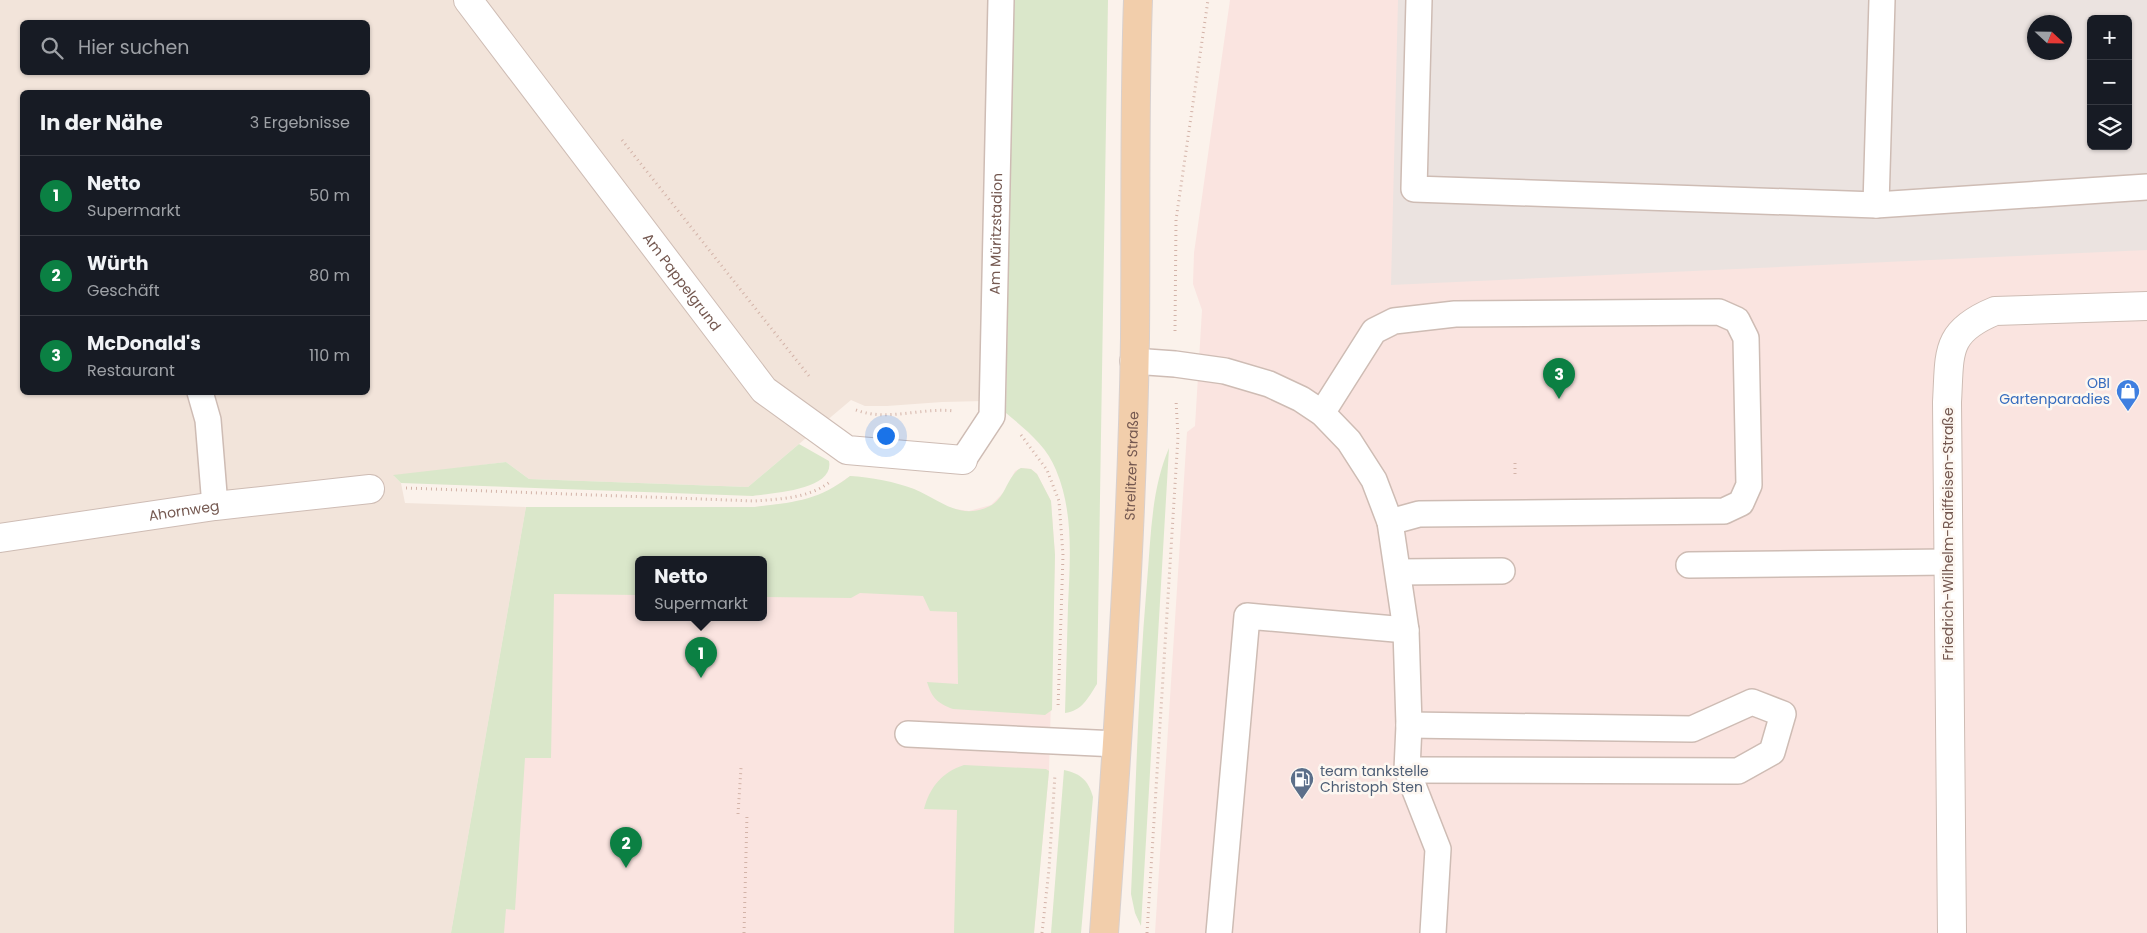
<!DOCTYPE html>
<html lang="de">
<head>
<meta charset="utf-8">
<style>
	:root { --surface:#171b24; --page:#242831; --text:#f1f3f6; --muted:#9ea1a6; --line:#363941; --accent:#0b8043 }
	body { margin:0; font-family:Poppins,sans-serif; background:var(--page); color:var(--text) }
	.controls { position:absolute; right:15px; top:15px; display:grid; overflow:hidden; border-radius:8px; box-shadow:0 1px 4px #0004 }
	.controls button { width:45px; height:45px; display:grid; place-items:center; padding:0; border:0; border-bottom:1px solid var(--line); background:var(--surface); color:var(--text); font:25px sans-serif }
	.compass { position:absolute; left:2027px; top:15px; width:45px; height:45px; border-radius:50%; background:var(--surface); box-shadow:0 1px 4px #0004; rotate:112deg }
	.you { position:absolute; left:885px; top:435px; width:18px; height:18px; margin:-12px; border:4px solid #fff; border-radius:50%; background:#1a73e8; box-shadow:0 0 0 8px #1a73e833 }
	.badge { display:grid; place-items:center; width:32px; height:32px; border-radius:50%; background:var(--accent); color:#fff; font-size:16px; font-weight:700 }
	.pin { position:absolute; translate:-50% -41px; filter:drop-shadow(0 1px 2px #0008) }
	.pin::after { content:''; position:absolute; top:26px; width:18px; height:15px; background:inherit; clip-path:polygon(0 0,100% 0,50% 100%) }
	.popup { position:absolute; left:635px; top:556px; width:132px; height:65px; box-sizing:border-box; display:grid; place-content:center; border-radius:8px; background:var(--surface); filter:drop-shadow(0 1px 4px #0005); font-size:16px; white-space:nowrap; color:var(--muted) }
	.popup b { font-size:19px; color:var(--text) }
	.popup::after { content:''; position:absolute; left:50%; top:100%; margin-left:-10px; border:10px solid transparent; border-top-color:var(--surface) }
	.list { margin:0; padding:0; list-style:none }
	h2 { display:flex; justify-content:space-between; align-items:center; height:65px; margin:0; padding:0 20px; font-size:21px }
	h2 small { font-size:16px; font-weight:400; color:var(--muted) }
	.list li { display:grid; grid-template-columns:32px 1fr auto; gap:15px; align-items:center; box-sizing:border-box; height:80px; padding:0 20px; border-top:1px solid var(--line) }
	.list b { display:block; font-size:19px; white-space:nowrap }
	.list p { margin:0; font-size:16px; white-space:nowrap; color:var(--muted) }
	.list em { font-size:16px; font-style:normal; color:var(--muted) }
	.icon { flex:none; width:28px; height:28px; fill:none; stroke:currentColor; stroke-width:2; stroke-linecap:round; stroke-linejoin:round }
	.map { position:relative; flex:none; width:2147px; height:933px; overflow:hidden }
	.search { position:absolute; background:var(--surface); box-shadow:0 1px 4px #0004; left:20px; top:20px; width:350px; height:55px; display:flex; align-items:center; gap:12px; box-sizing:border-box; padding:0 18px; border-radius:8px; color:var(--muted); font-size:19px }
	.panel { position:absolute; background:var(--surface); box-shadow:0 1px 4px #0004; left:20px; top:90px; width:350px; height:305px; border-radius:8px }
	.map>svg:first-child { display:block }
	.residential { fill:#f2e4da; fill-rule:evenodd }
	.commercial { fill:#fae4e0; fill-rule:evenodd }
	.industrial { fill:#ebe3e0; fill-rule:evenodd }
	.green { fill:#dae7ca }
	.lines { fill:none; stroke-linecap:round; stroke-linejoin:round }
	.service-casing { stroke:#cebcb4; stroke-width:28 }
	.minor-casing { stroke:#cebcb4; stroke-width:30 }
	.primary-casing { stroke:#d8d0ce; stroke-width:30 }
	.path { stroke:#d3b3a8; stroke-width:3; stroke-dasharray:1 4; stroke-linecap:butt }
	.service { stroke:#fff; stroke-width:25 }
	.minor { stroke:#fff; stroke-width:28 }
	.primary { stroke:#f2ceab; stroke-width:28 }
	.labels { text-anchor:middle; stroke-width:5; stroke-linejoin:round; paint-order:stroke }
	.street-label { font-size:14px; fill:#745850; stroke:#fdf7f1 }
	.shop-label { font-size:14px; fill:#366cbe; stroke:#fdf7f1; text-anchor:end }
	.service-label { font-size:14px; fill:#4e5e75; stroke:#fdf7f1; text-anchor:start }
</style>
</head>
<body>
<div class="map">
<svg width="2147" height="933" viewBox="0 0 2147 933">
	<rect width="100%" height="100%" fill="#fbf2eb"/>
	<path class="residential" d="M 0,0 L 994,0 L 985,401 L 942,402 L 887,406 L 865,406 L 851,400 L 748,487 L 529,479 L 506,462 L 394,476 L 401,483 L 405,503 L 526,507 L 451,933 L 0,933 ZM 22,22 L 368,22 L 368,72 L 22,72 ZM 22,92 L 368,92 L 368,392 L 22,392 Z"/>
	<g class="commercial">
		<path d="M 1230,0 L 2147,0 L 2147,933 L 1155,933 L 1187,432 L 1195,426 L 1202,310 L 1193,284 L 1194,253 ZM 2091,19 L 2128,19 L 2128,146 L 2091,146 ZM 2034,22 L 2064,22 L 2064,52 L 2034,52 Z"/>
		<path d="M 1021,468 L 1031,469 L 1037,474 L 1051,501 L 1055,555 L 1049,771 L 1034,933 L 451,933 L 526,507 L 755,507 L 789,503 L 823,495 L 850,476 L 914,489 L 948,508 L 969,511 L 991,505 L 1005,491 L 1015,471 ZM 638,559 L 764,559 L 764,617 L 638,617 Z"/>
	</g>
	<path class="industrial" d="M 1398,0 L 2147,0 L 2147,250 L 1391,285 ZM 2091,19 L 2128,19 L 2128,146 L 2091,146 ZM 2034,22 L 2064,22 L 2064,52 L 2034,52 Z"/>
	<g class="green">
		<path d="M 1013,0 L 1108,0 L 1097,684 C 1088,698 1082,711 1065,713 C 1066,678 1067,642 1068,606 C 1070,561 1074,512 1056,470 C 1047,446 1025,429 1006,413 Z"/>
		<path d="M 799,444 L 829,461 C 835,490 772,493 753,496 L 401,483 L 393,475 L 506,462 L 529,479 L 748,487 Z"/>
		<path d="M 1169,448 L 1141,926 L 1135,913 L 1131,894 C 1136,790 1138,686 1147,582 C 1151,537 1151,490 1169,448 Z"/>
		<path d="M 1021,468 L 1031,469 L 1037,474 L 1051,501 L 1055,555 L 1052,710 L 1045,715 L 953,709 C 937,703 932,698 927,682 L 958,684 L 957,612 L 930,611 L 923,596 L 860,593 L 851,598 L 764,597 L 764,559 L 638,559 L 638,595 L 554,594 L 551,758 L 525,758 L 515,910 L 506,909 L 504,933 L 451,933 L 526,507 L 755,507 C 794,502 818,501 850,476 C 870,477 896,482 914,489 C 941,500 959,521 990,506 C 1006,498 1007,475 1021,468 Z"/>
		<path d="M 964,765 L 1046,769 L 1049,771 L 1034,933 L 954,933 L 957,810 L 924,809 C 930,787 942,772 964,765 Z"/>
		<path d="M 1064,770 C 1081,774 1088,780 1093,797 L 1081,933 L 1051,933 Z"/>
	</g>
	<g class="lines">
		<g class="service-casing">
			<g id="service">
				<path d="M 1419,0 L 1414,189 L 1876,205 L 2147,187"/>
				<path d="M 1876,205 L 1882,0"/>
				<path d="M 1133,361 L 1175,364 L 1225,371 L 1269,384 L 1301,399 L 1322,413 L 1349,441 L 1374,480 L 1390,522 L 1406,630 L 1409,725 L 1407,770 L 1438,849 L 1433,933"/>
				<path d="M 200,392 L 208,420 L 215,506"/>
				<path d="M 1322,413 L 1374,331 L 1394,321 L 1455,314 L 1719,312 L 1737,320 L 1746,338 L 1749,485 L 1741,503 L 1724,511 L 1419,514 L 1390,522"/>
				<path id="s1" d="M 963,460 L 992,416 L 1001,0"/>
				<path d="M 1689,565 L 1948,562"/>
				<path d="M 1399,572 L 1502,571"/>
				<path d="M 908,734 L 1117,744"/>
				<path d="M 1407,770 L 1738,771 L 1772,752 L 1783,714 L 1752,702 L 1692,729 L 1409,725"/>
				<path d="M 1219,933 L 1247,616 L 1406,630"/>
			</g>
		</g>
		<g class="minor-casing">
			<g id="minor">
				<path id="s2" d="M 468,0 L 764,390 L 847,450 L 963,460"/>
				<path id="s3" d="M 0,538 L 215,506 L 370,489"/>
				<path d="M 1952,933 L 1947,402 C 1950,353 1944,332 1995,311 L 2147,306"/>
			</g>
		</g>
		<g class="primary-casing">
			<g id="primary">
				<path id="s4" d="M 1104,933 C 1118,735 1132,536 1135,338 C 1136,225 1134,113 1138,0"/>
			</g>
		</g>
		<g class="path">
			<path d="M 622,140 L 809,376"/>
			<path d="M 1175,331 L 1176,220 L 1208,0"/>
			<path d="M 856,410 C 887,422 922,407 954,411"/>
			<path d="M 1021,435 L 1047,470 L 1059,501 L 1063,555 L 1058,708"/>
			<path d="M 1515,463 L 1515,478"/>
			<path d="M 406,488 L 755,501 C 781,499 809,498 830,482"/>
			<path d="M 738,814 L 741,768"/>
			<path d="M 744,933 L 747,814"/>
			<path d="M 1042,933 L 1049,869 L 1055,774"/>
			<path d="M 1147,933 L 1178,437 L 1176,400"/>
		</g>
		<use href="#service" class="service"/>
		<use href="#minor" class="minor"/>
		<use href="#primary" class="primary"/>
	</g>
	<defs>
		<g id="shop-pin" transform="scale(1.25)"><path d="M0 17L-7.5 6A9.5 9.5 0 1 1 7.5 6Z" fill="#3f7fe0" stroke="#fdf7f1"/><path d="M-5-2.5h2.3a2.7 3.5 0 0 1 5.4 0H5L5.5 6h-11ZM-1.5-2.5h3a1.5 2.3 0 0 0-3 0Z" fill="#fff"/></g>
		<g id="fuel-pin" transform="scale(1.25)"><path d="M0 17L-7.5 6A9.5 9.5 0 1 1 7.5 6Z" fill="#5c6f8a" stroke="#fdf7f1"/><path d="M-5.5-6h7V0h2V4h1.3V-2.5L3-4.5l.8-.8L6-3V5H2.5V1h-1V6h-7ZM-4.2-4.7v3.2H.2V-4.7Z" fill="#fff"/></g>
	</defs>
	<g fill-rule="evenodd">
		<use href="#shop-pin" x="2128" y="391"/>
		<use href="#fuel-pin" x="1302" y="779"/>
	</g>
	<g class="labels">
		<g class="street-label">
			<text dy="5" stroke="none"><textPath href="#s1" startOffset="235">Am Müritzstadion</textPath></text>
			<text dy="5" stroke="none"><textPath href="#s2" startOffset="354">Am Pappelgrund</textPath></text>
			<text dy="5" stroke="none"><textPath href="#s4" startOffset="468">Strelitzer Straße</textPath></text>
			<text dy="5" stroke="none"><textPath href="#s3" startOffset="186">Ahornweg</textPath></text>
			<text transform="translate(1948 534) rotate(-90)" y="5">Friedrich-Wilhelm-Raiffeisen-Straße</text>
		</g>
		<g class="shop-label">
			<text x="2110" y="388">OBI<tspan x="2110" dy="16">Gartenparadies</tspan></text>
		</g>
		<g class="service-label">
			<text x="1320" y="776">team tankstelle<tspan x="1320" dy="16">Christoph Sten</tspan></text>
		</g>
	</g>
</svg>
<div class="controls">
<button>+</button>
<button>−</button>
<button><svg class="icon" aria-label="layers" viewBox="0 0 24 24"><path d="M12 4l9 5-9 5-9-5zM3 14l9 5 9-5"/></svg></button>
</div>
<svg class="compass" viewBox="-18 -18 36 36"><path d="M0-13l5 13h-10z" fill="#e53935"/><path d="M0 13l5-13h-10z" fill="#9ea1a6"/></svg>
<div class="you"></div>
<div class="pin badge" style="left:701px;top:678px">1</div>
<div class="popup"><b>Netto</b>Supermarkt</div>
<div class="pin badge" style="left:626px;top:868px">2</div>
<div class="pin badge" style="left:1559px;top:399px">3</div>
<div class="search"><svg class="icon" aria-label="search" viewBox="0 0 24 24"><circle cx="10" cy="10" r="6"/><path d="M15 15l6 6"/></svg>Hier suchen</div>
<section class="panel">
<h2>In der Nähe<small>3 Ergebnisse</small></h2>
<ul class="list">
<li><span class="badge">1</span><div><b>Netto</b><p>Supermarkt</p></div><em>50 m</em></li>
<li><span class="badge">2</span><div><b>Würth</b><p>Geschäft</p></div><em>80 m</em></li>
<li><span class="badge">3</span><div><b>McDonald's</b><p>Restaurant</p></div><em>110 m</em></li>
</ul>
</section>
</div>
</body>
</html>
